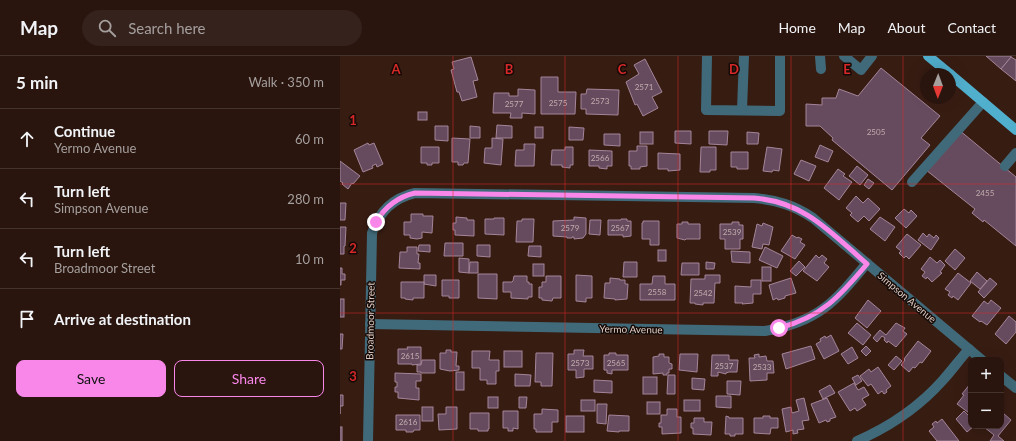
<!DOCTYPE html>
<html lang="en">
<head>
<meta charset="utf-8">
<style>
	:root { --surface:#29150e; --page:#35221c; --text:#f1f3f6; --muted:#a59f9e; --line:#45342e; --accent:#f987e9 }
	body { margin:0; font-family:Lato,sans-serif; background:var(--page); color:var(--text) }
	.controls { position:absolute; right:12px; bottom:12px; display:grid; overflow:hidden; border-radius:8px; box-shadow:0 4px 16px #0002 }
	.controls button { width:36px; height:36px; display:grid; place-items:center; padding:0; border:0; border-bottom:1px solid var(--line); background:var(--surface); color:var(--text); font:20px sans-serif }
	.compass { position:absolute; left:580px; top:12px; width:36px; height:36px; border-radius:50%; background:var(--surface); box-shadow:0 4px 16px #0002; rotate:181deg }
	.stop { position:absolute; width:12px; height:12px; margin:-9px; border:3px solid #f987e9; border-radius:50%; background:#fff }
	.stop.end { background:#f987e9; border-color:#fff; box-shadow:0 1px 4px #0008 }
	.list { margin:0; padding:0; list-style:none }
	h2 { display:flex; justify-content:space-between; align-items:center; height:52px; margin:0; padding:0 16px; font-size:17px }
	h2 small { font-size:13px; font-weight:400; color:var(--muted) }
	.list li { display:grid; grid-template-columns:26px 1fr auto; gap:12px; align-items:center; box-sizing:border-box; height:60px; padding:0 16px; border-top:1px solid var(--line) }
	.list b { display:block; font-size:15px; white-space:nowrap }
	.list p { margin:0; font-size:13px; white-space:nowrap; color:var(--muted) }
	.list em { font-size:13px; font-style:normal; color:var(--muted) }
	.actions { display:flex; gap:8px; padding:12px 16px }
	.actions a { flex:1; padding:9px 0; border:1px solid var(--accent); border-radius:8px; text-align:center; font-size:14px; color:var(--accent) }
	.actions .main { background:var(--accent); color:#111 }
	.icon { flex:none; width:22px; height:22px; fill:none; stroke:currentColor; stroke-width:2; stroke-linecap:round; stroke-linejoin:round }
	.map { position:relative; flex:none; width:676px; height:385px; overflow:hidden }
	header { display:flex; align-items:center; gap:24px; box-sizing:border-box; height:56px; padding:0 20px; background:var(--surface); border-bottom:1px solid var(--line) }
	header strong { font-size:19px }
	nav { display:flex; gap:22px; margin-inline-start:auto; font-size:14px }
	.search { width:280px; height:36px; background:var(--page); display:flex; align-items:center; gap:10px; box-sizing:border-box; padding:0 14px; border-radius:22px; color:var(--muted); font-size:15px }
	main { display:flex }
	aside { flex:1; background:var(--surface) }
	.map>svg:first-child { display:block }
	.building { fill:#664b5e; stroke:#a48599 }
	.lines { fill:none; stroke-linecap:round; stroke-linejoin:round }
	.minor { stroke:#406a79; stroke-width:10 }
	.major { stroke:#51afce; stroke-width:10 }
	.route { stroke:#f987e9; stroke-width:5 }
	.grid { fill:none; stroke:#d62828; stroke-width:1; stroke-opacity:0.55 }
	.labels { text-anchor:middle; stroke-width:3; stroke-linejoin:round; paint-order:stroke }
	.number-label { font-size:8px; fill:#c1acac }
	.street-label { font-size:10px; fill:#dfcdc6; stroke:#160a06 }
	.grid-label { font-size:13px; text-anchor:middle; font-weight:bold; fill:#d62828; stroke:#160a06; stroke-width:3; stroke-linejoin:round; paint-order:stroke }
</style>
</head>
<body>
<header>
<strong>Map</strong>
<div class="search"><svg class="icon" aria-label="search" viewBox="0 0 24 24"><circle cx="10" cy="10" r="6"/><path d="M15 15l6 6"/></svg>Search here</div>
<nav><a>Home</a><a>Map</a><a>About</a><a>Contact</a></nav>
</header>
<main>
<aside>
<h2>5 min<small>Walk · 350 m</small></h2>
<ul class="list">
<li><svg class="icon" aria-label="ahead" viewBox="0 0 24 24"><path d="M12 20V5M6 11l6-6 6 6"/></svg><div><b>Continue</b><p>Yermo Avenue</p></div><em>60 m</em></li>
<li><svg class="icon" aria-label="left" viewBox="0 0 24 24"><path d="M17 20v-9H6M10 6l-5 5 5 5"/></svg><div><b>Turn left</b><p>Simpson Avenue</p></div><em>280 m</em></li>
<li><svg class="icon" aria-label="left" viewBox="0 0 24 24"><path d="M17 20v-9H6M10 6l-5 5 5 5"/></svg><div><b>Turn left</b><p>Broadmoor Street</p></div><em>10 m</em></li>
<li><svg class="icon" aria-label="arrive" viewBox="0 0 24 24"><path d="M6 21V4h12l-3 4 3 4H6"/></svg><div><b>Arrive at destination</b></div></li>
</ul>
<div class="actions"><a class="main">Save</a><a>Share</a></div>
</aside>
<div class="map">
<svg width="676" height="385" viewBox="0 0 676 385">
	<rect width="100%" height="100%" fill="#371c12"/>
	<g class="building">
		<path d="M 646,0 L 671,0 L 671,1 L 661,13 Z"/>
		<path d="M 131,1 L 138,24 L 133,25 L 137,41 L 122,45 L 119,36 L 117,36 L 111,14 L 114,13 L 112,6 Z"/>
		<path d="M 671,1 L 676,4 L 676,25 L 661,13 Z"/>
		<path d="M 305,3 L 322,36 L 312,41 L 318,52 L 303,60 L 297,48 L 295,49 L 286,26 L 299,18 L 294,9 Z"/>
		<path d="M 541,12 L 600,60 L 581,82 L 590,89 L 552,134 L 492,84 L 493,82 L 480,70 L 466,70 L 466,48 L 482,49 L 482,42 L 496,42 L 499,33 L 518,40 Z"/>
		<path d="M 201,21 L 218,21 L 218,36 L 236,36 L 235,58 L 201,58 Z"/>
		<path d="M 178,33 L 195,34 L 195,58 L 182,57 L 182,62 L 170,62 L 171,57 L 153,57 L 154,37 L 169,37 L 169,40 L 178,40 Z"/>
		<path d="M 247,33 L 279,34 L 278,59 L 246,58 L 246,53 L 241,53 L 241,38 L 246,38 Z"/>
		<rect x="78" y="56" width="9" height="8"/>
		<path d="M 157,69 L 172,70 L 172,82 L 156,82 Z"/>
		<path d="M 95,70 L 108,70 L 108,85 L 95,84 Z"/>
		<path d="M 130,70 L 140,71 L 140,82 L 130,82 Z"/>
		<rect x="195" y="71" width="8" height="11"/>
		<path d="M 229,71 L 244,72 L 243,84 L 229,84 Z"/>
		<path d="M 619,74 L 676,121 L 676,190 L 644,164 L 643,166 L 632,157 L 635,153 L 586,114 Z"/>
		<path d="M 335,75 L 351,75 L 351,88 L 335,87 Z"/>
		<path d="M 369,75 L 388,75 L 387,89 L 369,88 Z"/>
		<rect x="300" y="76" width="13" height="12"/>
		<path d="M 407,76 L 419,77 L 418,88 L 407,88 Z"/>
		<path d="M 264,78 L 280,78 L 280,90 L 264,89 Z"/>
		<path d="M 112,82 L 130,83 L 128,107 L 124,107 L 123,109 L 118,109 L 118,106 L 112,106 Z"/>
		<path d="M 152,82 L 163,83 L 161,109 L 144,107 L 145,92 L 152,92 Z"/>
		<path d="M 28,87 L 29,89 L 34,87 L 43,108 L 37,111 L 36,108 L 32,110 L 33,112 L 23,116 L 14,94 Z"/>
		<path d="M 184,88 L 195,88 L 194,110 L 175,110 L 176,94 L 184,94 Z"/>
		<path d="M 480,89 L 493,95 L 488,106 L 475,101 Z"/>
		<path d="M 297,90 L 307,90 L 307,110 L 300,111 L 300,113 L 291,113 L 291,110 L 289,110 L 289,95 L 297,95 Z"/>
		<path d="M 81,91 L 99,91 L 99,107 L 92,107 L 92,109 L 87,109 L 87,107 L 81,107 Z"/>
		<path d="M 225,91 L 233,91 L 233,109 L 230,109 L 230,112 L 222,111 L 222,109 L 211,109 L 212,94 L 225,94 Z"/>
		<path d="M 361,91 L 376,91 L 376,114 L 370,114 L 370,116 L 360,116 Z"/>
		<path d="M 427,91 L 442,93 L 439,115 L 433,114 L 432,116 L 423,115 Z"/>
		<path d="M 249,94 L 272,95 L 272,110 L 267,110 L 267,113 L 259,112 L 259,110 L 249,110 Z"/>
		<path d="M 391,96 L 408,96 L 408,113 L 397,113 L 397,111 L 391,111 Z"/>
		<path d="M 318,97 L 340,98 L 340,114 L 328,115 L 328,113 L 318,113 Z"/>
		<path d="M 461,104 L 476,110 L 469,125 L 454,118 Z"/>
		<path d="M 0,105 L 20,120 L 13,128 L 12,127 L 8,133 L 2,128 L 3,127 L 0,125 Z"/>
		<path d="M 517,110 L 528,119 L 520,129 L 509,120 Z"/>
		<path d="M 498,113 L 505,118 L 503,120 L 512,126 L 499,144 L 484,132 Z"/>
		<path d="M 528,123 L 534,127 L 529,133 L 524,129 Z"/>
		<path d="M 516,140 L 523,147 L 528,142 L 540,153 L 529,165 L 524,160 L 518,166 L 510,159 L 512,157 L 506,152 Z"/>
		<path d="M 0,147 L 6,147 L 5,164 L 0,164 Z"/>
		<path d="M 564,153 L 569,157 L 571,154 L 577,160 L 566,172 L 555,162 Z"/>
		<path d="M 71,158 L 83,158 L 83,160 L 93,160 L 92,177 L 82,176 L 82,182 L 77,183 L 70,182 L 70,179 L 64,179 L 64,166 L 71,166 Z"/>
		<path d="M 116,161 L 127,162 L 127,164 L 134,164 L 134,180 L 115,179 L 115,174 L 113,174 L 113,167 L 116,167 Z"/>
		<path d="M 234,161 L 246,162 L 246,178 L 243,182 L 234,183 L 234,181 L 232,181 L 232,182 L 227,182 L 227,181 L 213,180 L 213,165 L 234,164 Z"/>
		<path d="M 540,161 L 555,171 L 545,185 L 530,173 Z"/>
		<path d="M 154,162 L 164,162 L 164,179 L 145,178 L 145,163 L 154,163 Z"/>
		<path d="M 182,163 L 194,163 L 193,186 L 176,186 L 177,165 L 182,165 Z"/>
		<path d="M 281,163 L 287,163 L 287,165 L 291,165 L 291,180 L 283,181 L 283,179 L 268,179 L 268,164 L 281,164 Z"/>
		<path d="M 250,164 L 261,164 L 260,179 L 249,178 Z"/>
		<path d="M 303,165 L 319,165 L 319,189 L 310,189 L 310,183 L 302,183 L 302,167 L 303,167 Z"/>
		<path d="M 342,166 L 348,166 L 348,168 L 360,168 L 360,183 L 346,183 L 345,184 L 337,182 L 337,168 L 342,168 Z"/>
		<path d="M 392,166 L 399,166 L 399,169 L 403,169 L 403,183 L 400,183 L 400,193 L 385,193 L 385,183 L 380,183 L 380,168 L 392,168 Z"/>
		<path d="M 423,167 L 433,171 L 429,189 L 423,188 L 422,193 L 412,191 L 417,168 L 422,170 Z"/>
		<path d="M 0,171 L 6,171 L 5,190 L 4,190 L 4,198 L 0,198 Z"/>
		<path d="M 583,177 L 587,181 L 589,178 L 594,182 L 596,179 L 599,182 L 591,194 L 578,184 Z"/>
		<path d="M 567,178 L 581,189 L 569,203 L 566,200 L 564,202 L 559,197 L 561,195 L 556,191 Z"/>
		<path d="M 452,179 L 457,182 L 458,181 L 462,183 L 460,186 L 465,189 L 455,203 L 441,195 Z"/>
		<path d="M 105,187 L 123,187 L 123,200 L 104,200 Z"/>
		<path d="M 79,189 L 90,189 L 90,196 L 78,195 Z"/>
		<path d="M 137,189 L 150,189 L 150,201 L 137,200 Z"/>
		<path d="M 189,190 L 201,190 L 201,201 L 188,200 Z"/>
		<path d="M 67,191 L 77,191 L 77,198 L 79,198 L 78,207 L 80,207 L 80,213 L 59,212 L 60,196 L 67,196 Z"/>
		<path d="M 425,191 L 443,200 L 437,212 L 419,204 Z"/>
		<path d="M 615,193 L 625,202 L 615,214 L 605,205 Z"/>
		<rect x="318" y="194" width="8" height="11"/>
		<path d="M 391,195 L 410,196 L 410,207 L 392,206 Z"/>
		<path d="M 476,199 L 479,202 L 482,199 L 487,203 L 484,207 L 489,211 L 477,225 L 463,215 Z"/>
		<path d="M 590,201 L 597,207 L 600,204 L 605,209 L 600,216 L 602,217 L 592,226 L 587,221 L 586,223 L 582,220 L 585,216 L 581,213 Z"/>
		<path d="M 119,202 L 129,203 L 129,217 L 119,216 Z"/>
		<path d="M 459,205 L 465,211 L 456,220 L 450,215 Z"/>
		<path d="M 130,206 L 138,206 L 138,217 L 129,217 Z"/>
		<path d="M 284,206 L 297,206 L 297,221 L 283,221 Z"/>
		<path d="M 366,206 L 375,207 L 374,213 L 366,213 Z"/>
		<path d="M 342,207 L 359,207 L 359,219 L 341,219 Z"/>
		<rect x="193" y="208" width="11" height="12"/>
		<rect x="422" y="211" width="9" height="14"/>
		<path d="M 0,212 L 2,212 L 2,218 L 5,218 L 5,224 L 1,224 L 1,229 L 0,229 Z"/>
		<path d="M 637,216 L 647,225 L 640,233 L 630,225 Z"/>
		<path d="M 618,217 L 631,227 L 618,244 L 613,240 L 612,242 L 608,239 L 610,236 L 605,233 Z"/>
		<path d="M 138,218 L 157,218 L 157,243 L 138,242 Z"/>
		<path d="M 84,219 L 96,219 L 96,230 L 84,228 Z"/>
		<path d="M 236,219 L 252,220 L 252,242 L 246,242 L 246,246 L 236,245 Z"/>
		<path d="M 365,219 L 380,219 L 380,227 L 375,227 L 374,247 L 363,247 L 363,249 L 355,248 L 355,247 L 350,247 L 351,223 L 365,223 Z"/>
		<path d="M 174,220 L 187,220 L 187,226 L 189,226 L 189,228 L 192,228 L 192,241 L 188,241 L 188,243 L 171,242 L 171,236 L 163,236 L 163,226 L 172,226 L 173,225 Z"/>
		<path d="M 206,220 L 221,220 L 221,242 L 213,242 L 212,245 L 202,244 L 202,242 L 199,242 L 199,231 L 202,231 L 202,226 L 206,226 Z"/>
		<path d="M 313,220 L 325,220 L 325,228 L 335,228 L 335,244 L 300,244 L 300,228 L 312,228 Z"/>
		<path d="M 270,222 L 280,223 L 280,224 L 285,224 L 285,228 L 288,228 L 287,243 L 275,244 L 275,243 L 264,242 L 265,227 L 270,227 Z"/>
		<path d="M 451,222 L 456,237 L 445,240 L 445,242 L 438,244 L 437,242 L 433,244 L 429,229 Z"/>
		<path d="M 650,222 L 657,228 L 644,242 L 638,236 Z"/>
		<path d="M 102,224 L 119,224 L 119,242 L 109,242 L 109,240 L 102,240 Z"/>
		<path d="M 411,224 L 421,224 L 421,238 L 413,238 L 413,247 L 402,248 L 403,247 L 395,247 L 395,230 L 411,231 Z"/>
		<path d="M 61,226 L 84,226 L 84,242 L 73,242 L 73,244 L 65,243 L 65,242 L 61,242 Z"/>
		<rect x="0" y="243" width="4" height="18"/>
		<path d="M 528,244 L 541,255 L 527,272 L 515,262 Z"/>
		<path d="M 651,244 L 661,252 L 647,269 L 641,265 L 640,266 L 632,260 L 644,245 L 648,248 Z"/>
		<path d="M 669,260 L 676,266 L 676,276 L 666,288 L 655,278 Z"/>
		<path d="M 517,267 L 531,279 L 523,289 L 508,277 Z"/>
		<path d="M 556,267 L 565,272 L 563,275 L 567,278 L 556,291 L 548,285 L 547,287 L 544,284 L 545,282 L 542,280 L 537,286 L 533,282 L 540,274 L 546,279 Z"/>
		<path d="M 0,278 L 3,278 L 2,293 L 0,293 Z"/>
		<path d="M 491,279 L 499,295 L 484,303 L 476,288 L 481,285 L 480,283 L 485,280 L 486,282 Z"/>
		<path d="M 578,285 L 591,295 L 582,307 L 580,306 L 575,312 L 573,311 L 569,316 L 561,309 L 565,304 L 564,303 Z"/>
		<path d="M 471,290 L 475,303 L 446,313 L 442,298 Z"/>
		<path d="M 526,290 L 531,295 L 526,300 L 521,295 Z"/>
		<path d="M 67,291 L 81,291 L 81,308 L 72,309 L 72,308 L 58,308 L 58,293 L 68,293 Z"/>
		<path d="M 512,291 L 518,302 L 508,308 L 501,298 Z"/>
		<path d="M 106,294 L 111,294 L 111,296 L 117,296 L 116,310 L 119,310 L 119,314 L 110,315 L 100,313 L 100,297 L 106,297 Z"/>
		<path d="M 234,294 L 244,294 L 243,300 L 253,300 L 253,313 L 244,313 L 244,321 L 236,322 L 236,314 L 228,314 L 228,298 L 234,298 Z"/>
		<path d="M 132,295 L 150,295 L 149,304 L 159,304 L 159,315 L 156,315 L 156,328 L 147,328 L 147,324 L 140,324 L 140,312 L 132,312 Z"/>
		<rect x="164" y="295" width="18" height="16"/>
		<path d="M 196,297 L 213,297 L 212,330 L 201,330 L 201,326 L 195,326 Z"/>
		<path d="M 269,297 L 276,297 L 276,299 L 288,299 L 288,314 L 272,314 L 272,318 L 267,317 L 267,314 L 264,314 L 264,299 L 269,299 Z"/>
		<path d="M 319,298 L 324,298 L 324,301 L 329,301 L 329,307 L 332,308 L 332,313 L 329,313 L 329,317 L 327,317 L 327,319 L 323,319 L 323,317 L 313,318 L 313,301 L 319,300 Z"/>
		<path d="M 340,298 L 358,298 L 357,316 L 339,314 Z"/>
		<path d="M 419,298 L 419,301 L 426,300 L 427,305 L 433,305 L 434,317 L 427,317 L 427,324 L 410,325 L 409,302 L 415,302 L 414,299 Z"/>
		<path d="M 372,299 L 389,299 L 389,304 L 398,304 L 397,316 L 389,316 L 386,317 L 386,318 L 378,316 L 378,320 L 371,320 Z"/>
		<path d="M 556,300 L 562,305 L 554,314 L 548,309 Z"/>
		<path d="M 82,304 L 95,304 L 95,317 L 81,317 L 81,316 L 77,316 L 77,309 L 81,309 Z"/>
		<path d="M 538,311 L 551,330 L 546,334 L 547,336 L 544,338 L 542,335 L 538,338 L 531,328 L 528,330 L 520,320 L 529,313 L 531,316 Z"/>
		<rect x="116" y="316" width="8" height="18"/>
		<path d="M 55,317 L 81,318 L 81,325 L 76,325 L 76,332 L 79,332 L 79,344 L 58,342 L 58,336 L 55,336 L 55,331 L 57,331 L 57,326 L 55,326 Z"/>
		<path d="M 175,318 L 191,319 L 190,330 L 175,330 Z"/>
		<path d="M 328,319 L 335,319 L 335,338 L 327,338 Z"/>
		<path d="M 518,319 L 522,325 L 516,329 L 512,322 Z"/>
		<rect x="303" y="321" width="14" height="17"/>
		<path d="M 352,322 L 365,323 L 364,334 L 352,333 Z"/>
		<path d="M 254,324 L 272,325 L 272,337 L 254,336 Z"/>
		<path d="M 387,325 L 401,325 L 400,339 L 387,338 Z"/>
		<path d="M 514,327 L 518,334 L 524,331 L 529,339 L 522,343 L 526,349 L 517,355 L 515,352 L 510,355 L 498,336 Z"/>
		<path d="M 630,328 L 631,329 L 631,354 L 629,357 L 617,348 L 624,339 L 622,338 Z"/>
		<path d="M 490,329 L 495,337 L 483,343 L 479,335 Z"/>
		<path d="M 0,339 L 3,339 L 3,350 L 0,350 L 0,358 Z"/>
		<path d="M 376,340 L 391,340 L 391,352 L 376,351 Z"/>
		<rect x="148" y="341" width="10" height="11"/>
		<path d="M 179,341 L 187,341 L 186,352 L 179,352 Z"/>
		<path d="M 464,342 L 469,364 L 462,365 L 464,373 L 457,374 L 458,377 L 453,378 L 453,374 L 446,376 L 442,353 L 451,351 L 452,357 L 459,355 L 456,344 Z"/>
		<path d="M 487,342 L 496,361 L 490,363 L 490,365 L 487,366 L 486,364 L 479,367 L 471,348 Z"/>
		<rect x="241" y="344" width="14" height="11"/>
		<rect x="344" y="344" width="16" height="11"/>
		<rect x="307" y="346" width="13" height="12"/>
		<path d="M 257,348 L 267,348 L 266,368 L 257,367 Z"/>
		<rect x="82" y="351" width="11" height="14"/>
		<path d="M 106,351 L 117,351 L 117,373 L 99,374 L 98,358 L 106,358 Z"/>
		<path d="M 202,353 L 218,354 L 218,366 L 212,366 L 212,376 L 196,376 L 196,373 L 194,373 L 194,358 L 202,358 Z"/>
		<path d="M 327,353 L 337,353 L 337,361 L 341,361 L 341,377 L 322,378 L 322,371 L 319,371 L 319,367 L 321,367 L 321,359 L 327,359 Z"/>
		<path d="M 163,355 L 178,355 L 178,373 L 173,372 L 173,375 L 168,375 L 168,372 L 163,372 Z"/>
		<path d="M 624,355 L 631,362 L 631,370 L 634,370 L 627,376 L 616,363 Z"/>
		<path d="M 130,357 L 149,357 L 149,373 L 148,373 L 148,375 L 138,375 L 138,373 L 130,373 Z"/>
		<path d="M 663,357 L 671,364 L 658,380 L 664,385 L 650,385 L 654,379 L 644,371 L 661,370 L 661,358 Z"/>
		<path d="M 56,359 L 80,359 L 80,374 L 74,374 L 73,376 L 66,376 L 66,374 L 56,374 Z"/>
		<path d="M 269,359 L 289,360 L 289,375 L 279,375 L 279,376 L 267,375 Z"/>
		<rect x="226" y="360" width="18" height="16"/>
		<path d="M 386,360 L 389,361 L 389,362 L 403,362 L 403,378 L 395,378 L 395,380 L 390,380 L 390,378 L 385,378 Z"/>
		<path d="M 423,360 L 430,360 L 430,362 L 438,362 L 438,372 L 431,372 L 430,378 L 414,377 L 414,362 L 423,362 Z"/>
		<path d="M 354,362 L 364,362 L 364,366 L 372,366 L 371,379 L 353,378 L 353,372 L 351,372 L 351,367 L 354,367 Z"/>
		<path d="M 602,363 L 619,385 L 597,385 L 589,375 L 594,371 L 592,368 L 596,365 L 597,367 Z"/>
		<rect x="0" y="371" width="2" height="14"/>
	</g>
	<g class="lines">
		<g class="minor">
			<path d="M 367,0 L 366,54 L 440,55 L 440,0"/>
			<path d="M 480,0 L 481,13"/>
			<path d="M 504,0 L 521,14 L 532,0"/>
			<path d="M 402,54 L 404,0"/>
			<path d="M 665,110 L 676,97"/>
			<path d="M 572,126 L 643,46"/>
			<path d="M 30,268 L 425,275 C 478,266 495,246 527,207"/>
			<path d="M 661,320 L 676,332"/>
			<path d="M 28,385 L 32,177 C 39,156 53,142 75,137 L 414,142 C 436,144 454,149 473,162 L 642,304"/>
			<path d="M 517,385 C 549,371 580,350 603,324 C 612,314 620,303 629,293"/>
		</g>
		<g class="major">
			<path d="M 588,0 L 610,18"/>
			<path d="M 610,18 L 676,74"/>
		</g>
	</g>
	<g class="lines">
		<path class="route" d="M 36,166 C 45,151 57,141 75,137 L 414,142 C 465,146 490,176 527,208 C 500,240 482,261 439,272"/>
	</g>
	<path class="grid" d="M 113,0 L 113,385M 225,0 L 225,385M 338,0 L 338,385M 451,0 L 451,385M 563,0 L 563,385M 0,128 L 676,128M 0,257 L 676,257"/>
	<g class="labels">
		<g class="number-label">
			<text x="304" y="34">2571</text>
			<text x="260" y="48">2573</text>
			<text x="218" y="50">2575</text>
			<text x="174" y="51">2577</text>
			<text x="536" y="79">2505</text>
			<text x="260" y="105">2566</text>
			<text x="645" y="140">2455</text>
			<text x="230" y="175">2579</text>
			<text x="280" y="175">2567</text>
			<text x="392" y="179">2539</text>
			<text x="317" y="239">2558</text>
			<text x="363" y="240">2542</text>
			<text x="70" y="303">2615</text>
			<text x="240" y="310">2573</text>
			<text x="276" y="310">2565</text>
			<text x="384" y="313">2537</text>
			<text x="422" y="314">2533</text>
			<text x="68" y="369">2616</text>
		</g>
		<g class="street-label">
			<text transform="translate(567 241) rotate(40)" y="4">Simpson Avenue</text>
			<text transform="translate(30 265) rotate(-89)" y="4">Broadmoor Street</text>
			<text transform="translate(291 273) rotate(1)" y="4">Yermo Avenue</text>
		</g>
	</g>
	<g class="grid-label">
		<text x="56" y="18">A</text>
		<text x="169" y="18">B</text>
		<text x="282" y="18">C</text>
		<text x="394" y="18">D</text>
		<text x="507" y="18">E</text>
		<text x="13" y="69">1</text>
		<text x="13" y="197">2</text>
		<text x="13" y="325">3</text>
	</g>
</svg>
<div class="controls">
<button>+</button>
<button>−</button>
</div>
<svg class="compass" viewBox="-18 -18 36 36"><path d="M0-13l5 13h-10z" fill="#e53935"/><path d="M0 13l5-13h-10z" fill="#a59f9e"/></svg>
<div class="stop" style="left:439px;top:272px"></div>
<div class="stop end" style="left:36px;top:166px"></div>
</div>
</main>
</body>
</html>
